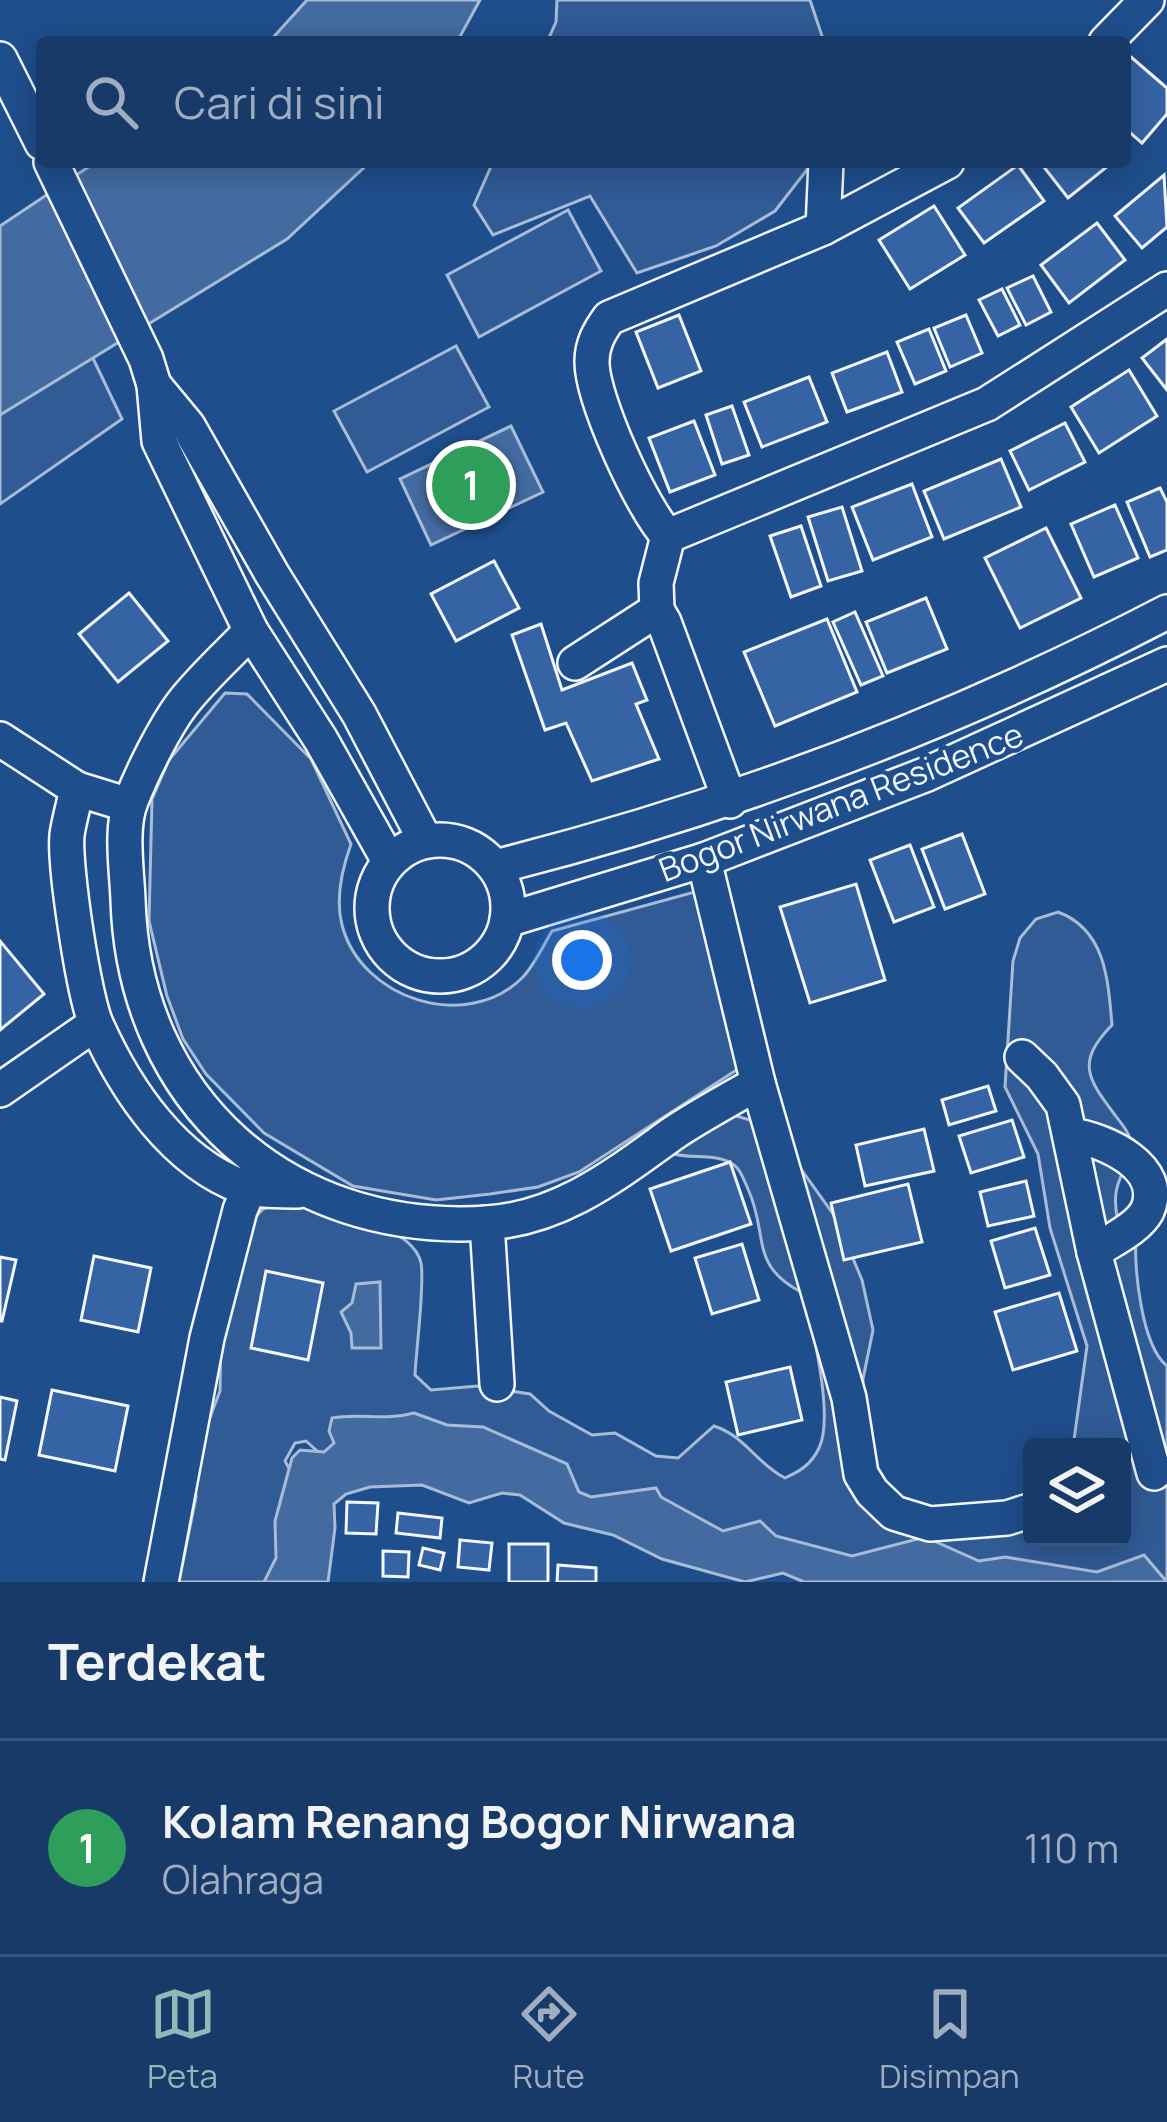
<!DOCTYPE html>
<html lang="id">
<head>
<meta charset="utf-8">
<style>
	:root { --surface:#173a69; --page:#20416f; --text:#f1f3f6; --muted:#9eadc0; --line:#36547d; --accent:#8bbbb9 }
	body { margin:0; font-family:Manrope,sans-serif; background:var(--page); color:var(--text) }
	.controls { position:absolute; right:36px; bottom:36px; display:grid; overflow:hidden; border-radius:12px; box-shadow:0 6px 30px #0003 }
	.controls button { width:108px; height:108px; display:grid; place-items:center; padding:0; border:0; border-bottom:3px solid var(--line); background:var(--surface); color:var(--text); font:60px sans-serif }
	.you { position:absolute; left:582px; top:960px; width:42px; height:42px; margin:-30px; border:9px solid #fff; border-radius:50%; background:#1a73e8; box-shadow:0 0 0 18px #1a73e833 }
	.badge { display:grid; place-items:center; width:78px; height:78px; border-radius:50%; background:var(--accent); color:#fff; font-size:39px; font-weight:700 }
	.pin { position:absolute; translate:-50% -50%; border:6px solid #fff; box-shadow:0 3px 12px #0006 }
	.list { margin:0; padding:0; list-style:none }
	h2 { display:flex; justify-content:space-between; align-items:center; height:156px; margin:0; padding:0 48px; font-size:51px }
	h2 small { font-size:39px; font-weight:400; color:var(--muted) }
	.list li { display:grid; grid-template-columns:78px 1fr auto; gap:36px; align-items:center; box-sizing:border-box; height:216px; padding:0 48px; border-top:3px solid var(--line) }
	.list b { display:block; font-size:45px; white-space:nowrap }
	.list p { margin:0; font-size:39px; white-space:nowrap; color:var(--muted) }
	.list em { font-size:39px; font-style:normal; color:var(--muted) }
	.icon { flex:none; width:66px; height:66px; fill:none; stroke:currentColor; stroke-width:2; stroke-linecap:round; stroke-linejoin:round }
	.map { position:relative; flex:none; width:1167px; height:1582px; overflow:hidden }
	.search { position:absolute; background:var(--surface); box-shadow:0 6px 30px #0003; left:36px; right:36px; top:36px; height:132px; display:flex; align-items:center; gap:30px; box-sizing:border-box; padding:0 42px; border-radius:12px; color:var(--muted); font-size:45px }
	.sheet { height:372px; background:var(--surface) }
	nav { display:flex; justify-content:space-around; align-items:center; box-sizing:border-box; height:168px; border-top:3px solid var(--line); background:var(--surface); font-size:33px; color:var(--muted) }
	nav a { display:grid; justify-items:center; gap:6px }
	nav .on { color:var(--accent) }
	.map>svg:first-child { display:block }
	.green { fill:#305b95; stroke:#a8bbd7; stroke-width:3 }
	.water { fill:#446ba0; stroke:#a8bbd7; stroke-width:3 }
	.building { fill:#3563a3; stroke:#f2f6ff; stroke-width:3 }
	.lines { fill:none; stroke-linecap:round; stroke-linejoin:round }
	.minor-casing { stroke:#f2f6ff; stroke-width:38 }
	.minor { stroke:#1f4e8c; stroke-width:33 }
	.labels { text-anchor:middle; stroke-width:9; stroke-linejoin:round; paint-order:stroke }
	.street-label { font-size:33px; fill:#f2f6ff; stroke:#1f4e8c }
</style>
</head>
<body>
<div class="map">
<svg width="1167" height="1582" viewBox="0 0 1167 1582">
	<rect width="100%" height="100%" fill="#1f4e8c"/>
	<g class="green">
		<path d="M 557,0 L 810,0 L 824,42 L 547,42 L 556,22 Z"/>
		<path d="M 493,162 L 813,162 L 775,211 L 716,246 L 637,273 L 590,196 L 493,235 L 474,205 Z"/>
		<path d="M 568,210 L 601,271 L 479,337 L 447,275 Z"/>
		<path d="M 456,346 L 489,407 L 367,472 L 334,411 Z"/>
		<path d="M 90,352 L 122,419 L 0,504 L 0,409 Z"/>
		<path d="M 225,693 L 247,694 L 311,759 L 351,844 C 342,869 335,898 342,925 C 361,999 466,1033 522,978 C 534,966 543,946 552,931 L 698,891 L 738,1069 L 579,1172 L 538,1187 L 490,1194 L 436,1200 L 353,1186 L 264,1133 L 206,1074 L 183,1039 L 167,996 L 149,921 L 152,799 L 169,760 Z"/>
		<path d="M 1058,912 C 1106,930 1108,980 1112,1025 C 1076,1062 1087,1078 1115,1115 C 1120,1122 1128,1130 1130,1139 C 1135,1170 1107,1175 1118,1221 L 1136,1234 C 1134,1268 1141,1345 1167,1366 L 1167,1582 L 1104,1582 L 870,1567 L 579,1503 L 324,1457 L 306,1441 L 295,1443 L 285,1461 L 290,1470 L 276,1582 L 179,1582 L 196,1497 L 193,1462 L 220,1391 L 221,1325 L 242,1232 L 262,1210 L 281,1200 C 316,1208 412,1221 421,1263 C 425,1284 416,1350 415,1375 L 431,1390 L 478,1386 L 530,1394 L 549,1411 L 592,1435 L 615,1433 L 656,1456 L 678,1458 L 714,1426 C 745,1436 756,1463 785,1478 C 800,1471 811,1465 819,1448 C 834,1417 813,1324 801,1292 C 749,1265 769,1235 748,1189 C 744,1180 741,1170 734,1165 C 715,1152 691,1160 670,1153 L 733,1115 L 770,1126 L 836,1218 L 862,1280 L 873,1330 L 863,1379 L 862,1422 L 872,1490 L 954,1516 L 1032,1506 L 1032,1537 L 1122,1537 L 1122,1447 L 1073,1447 L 1087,1346 L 1050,1228 L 1038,1154 L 1005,1087 L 1013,961 L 1020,938 L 1036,919 Z"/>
	</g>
	<g class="water">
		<path d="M 307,0 L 480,0 L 457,42 L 269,42 Z"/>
		<path d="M 96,162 L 370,162 L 287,239 L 0,415 L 0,226 Z"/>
		<path d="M 511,426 L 543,492 L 431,545 L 400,479 Z"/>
		<path d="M 380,1282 L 381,1348 L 352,1348 L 351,1333 L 341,1312 L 352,1303 L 356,1284 Z"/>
		<path d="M 414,1413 L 447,1425 L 483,1427 L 567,1464 L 579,1492 L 591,1497 L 656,1488 L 661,1497 L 723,1531 L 760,1521 L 776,1536 L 852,1556 L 925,1537 L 979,1561 L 1005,1557 L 1097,1572 L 1144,1555 L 1167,1582 L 804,1582 L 783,1573 L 745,1582 L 662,1559 L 613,1535 L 564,1523 L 520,1495 L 502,1493 L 469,1503 L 422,1485 L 370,1487 L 346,1494 L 334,1504 L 335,1528 L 328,1582 L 264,1582 L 276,1558 L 275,1521 L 292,1458 L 300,1450 L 324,1452 L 334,1443 L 329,1431 L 332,1418 C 360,1413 386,1421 414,1413 Z"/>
	</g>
	<g class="building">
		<path d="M 1131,57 L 1167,88 L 1167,114 L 1142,143 L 1125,128 L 1125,64 Z"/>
		<path d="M 1040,162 L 1113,162 L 1068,198 Z"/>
		<path d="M 1018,165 L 1044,201 L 984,243 L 958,208 Z"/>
		<path d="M 1164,175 L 1167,227 L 1142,248 L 1115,216 Z"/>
		<path d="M 934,206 L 965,255 L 910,289 L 879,240 Z"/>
		<path d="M 1097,223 L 1125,260 L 1069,303 L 1041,265 Z"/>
		<path d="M 1033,276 L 1051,312 L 1026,325 L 1007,288 Z"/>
		<path d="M 1002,289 L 1020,325 L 998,336 L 979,300 Z"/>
		<path d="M 679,315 L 701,371 L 658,388 L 636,332 Z"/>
		<path d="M 966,315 L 982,353 L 950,367 L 934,328 Z"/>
		<path d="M 929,329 L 946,371 L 915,384 L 897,342 Z"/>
		<path d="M 1167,339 L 1167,390 L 1142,358 Z"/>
		<path d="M 887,352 L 902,392 L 847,412 L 832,373 Z"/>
		<path d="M 1129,370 L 1157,416 L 1099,453 L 1071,407 Z"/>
		<path d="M 809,377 L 827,422 L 762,447 L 744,402 Z"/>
		<path d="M 732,406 L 749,455 L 722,464 L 706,415 Z"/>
		<path d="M 694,421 L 715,475 L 670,492 L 649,438 Z"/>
		<path d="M 1065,423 L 1085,462 L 1029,490 L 1010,451 Z"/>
		<path d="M 1001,459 L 1021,507 L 944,539 L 924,491 Z"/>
		<path d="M 912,484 L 932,537 L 873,560 L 852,507 Z"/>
		<path d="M 1160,488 L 1167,502 L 1167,550 L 1150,557 L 1127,502 Z"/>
		<path d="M 1115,505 L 1138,558 L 1094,577 L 1071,524 Z"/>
		<path d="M 842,507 L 862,571 L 828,581 L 808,517 Z"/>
		<path d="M 801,526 L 821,586 L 791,597 L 770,536 Z"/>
		<path d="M 1046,528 L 1081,598 L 1020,628 L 985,558 Z"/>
		<path d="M 494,561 L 519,608 L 456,641 L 431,594 Z"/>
		<path d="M 129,593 L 168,641 L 118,682 L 79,634 Z"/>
		<path d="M 926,598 L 947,649 L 887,673 L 866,622 Z"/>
		<path d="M 855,612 L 883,676 L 861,685 L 833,622 Z"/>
		<path d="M 827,619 L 857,692 L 775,726 L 744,652 Z"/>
		<path d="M 541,624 L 562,690 L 632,663 L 647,700 L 636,704 L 659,759 L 592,781 L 566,723 L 545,730 L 512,635 Z"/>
		<path d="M 962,834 L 985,894 L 945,909 L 922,849 Z"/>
		<path d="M 910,845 L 934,907 L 894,922 L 870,860 Z"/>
		<path d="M 856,884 L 885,980 L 810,1003 L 780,907 Z"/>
		<path d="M 0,941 L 44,994 L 0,1030 Z"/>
		<path d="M 988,1086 L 996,1111 L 949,1125 L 942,1100 Z"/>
		<path d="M 1012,1120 L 1024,1157 L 971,1173 L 959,1136 Z"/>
		<path d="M 924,1129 L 934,1171 L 865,1186 L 856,1145 Z"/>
		<path d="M 730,1162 L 751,1224 L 671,1251 L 650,1189 Z"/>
		<path d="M 1026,1181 L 1034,1216 L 988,1226 L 980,1192 Z"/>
		<path d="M 908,1184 L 922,1242 L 844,1260 L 831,1203 Z"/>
		<path d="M 1035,1228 L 1050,1275 L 1005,1288 L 991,1241 Z"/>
		<path d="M 742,1244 L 759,1300 L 712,1314 L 695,1258 Z"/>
		<path d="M 94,1256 L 151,1268 L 138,1332 L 81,1320 Z"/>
		<path d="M 0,1257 L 16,1260 L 2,1321 L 0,1321 Z"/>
		<path d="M 266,1271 L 323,1283 L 308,1360 L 251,1348 Z"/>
		<path d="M 1059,1293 L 1077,1351 L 1013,1370 L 995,1312 Z"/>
		<path d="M 790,1367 L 802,1420 L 738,1435 L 726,1382 Z"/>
		<path d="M 52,1390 L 128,1406 L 115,1471 L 39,1455 Z"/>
		<path d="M 0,1397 L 17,1401 L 5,1460 L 0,1459 Z"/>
		<path d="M 347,1502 L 378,1503 L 376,1534 L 346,1533 Z"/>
		<path d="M 398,1513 L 442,1518 L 440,1538 L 396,1533 Z"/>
		<path d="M 460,1540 L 492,1543 L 489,1570 L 458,1567 Z"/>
		<rect x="509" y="1544" width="39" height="38"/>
		<path d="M 423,1548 L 444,1553 L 440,1570 L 419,1565 Z"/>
		<path d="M 383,1551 L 409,1552 L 408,1577 L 383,1576 Z"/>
		<path d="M 558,1565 L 596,1568 L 596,1582 L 557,1582 Z"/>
	</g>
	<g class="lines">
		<g class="minor-casing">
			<g id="minor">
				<path d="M 1106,42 L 1147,0"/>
				<path d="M 0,59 L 42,143"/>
				<path d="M 51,162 L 146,359 L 154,385 L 159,441 L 251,631 L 321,740 L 389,861"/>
				<path d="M 823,228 L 826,162"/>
				<path d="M 154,385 L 188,426 L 272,574 L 359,714 L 425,840"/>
				<path d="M 668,536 C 642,509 592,399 592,362 C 592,344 599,332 609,318 L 823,228 L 947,162"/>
				<path d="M 668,536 L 987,404 L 1167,289"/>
				<path d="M 657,610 L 664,622 L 730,801"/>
				<path d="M 251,631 C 228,655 202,678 182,704 C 164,728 142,773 131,801 C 120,828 127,871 128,900 C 134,1101 287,1236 487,1223 C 561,1218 615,1175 672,1134 C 700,1115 729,1100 758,1083"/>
				<path d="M 575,663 L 657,610 L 656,583 L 668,536"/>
				<path d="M 0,739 L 77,789 L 129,805"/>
				<path d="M 77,789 C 74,804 69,820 67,835 C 64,865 84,999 97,1026 C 126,1090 174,1162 243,1187 C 259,1192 281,1190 298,1191"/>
				<circle cx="440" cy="908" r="68"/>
				<path d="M 704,860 L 758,1083 L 849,1398 L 861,1474 L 872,1492 L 894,1513 L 930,1524 L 1007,1518 L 1032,1510"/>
				<path d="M 495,867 C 729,808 952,724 1167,612"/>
				<path d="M 507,920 L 704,860 L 927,774 L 1167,664"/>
				<path d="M 1022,1057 L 1042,1076 L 1063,1105 L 1094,1252 L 1154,1473"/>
				<path d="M 0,1090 L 95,1024"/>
				<path d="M 1072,1135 C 1104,1140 1167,1167 1147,1211 C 1137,1229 1111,1240 1094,1252"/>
				<path d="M 487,1223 L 497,1384"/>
				<path d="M 161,1582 L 207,1338 L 240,1210 L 257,1170"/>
			</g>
		</g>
		<use href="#minor" class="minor"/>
	</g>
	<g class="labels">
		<g class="street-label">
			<text transform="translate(841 802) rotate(-21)" y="12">Bogor Nirwana Residence</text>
		</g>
	</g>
</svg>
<div class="controls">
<button><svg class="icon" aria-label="layers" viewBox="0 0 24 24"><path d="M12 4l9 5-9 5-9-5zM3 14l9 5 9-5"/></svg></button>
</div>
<div class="you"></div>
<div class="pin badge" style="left:471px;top:485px;background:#2e9e5b">1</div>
<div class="search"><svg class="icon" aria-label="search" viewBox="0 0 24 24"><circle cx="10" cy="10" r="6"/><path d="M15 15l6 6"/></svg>Cari di sini</div>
</div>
<section class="sheet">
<h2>Terdekat<small></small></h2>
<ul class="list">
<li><span class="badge" style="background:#2e9e5b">1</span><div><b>Kolam Renang Bogor Nirwana</b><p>Olahraga</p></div><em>110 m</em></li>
</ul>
</section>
<nav>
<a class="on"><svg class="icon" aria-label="map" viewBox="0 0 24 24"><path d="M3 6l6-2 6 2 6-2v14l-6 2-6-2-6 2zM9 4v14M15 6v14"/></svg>Peta</a>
<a><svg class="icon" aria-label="directions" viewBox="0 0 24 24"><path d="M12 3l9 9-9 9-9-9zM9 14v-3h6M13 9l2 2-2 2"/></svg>Rute</a>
<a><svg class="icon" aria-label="saved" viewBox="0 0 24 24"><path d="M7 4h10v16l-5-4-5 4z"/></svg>Disimpan</a>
</nav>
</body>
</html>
